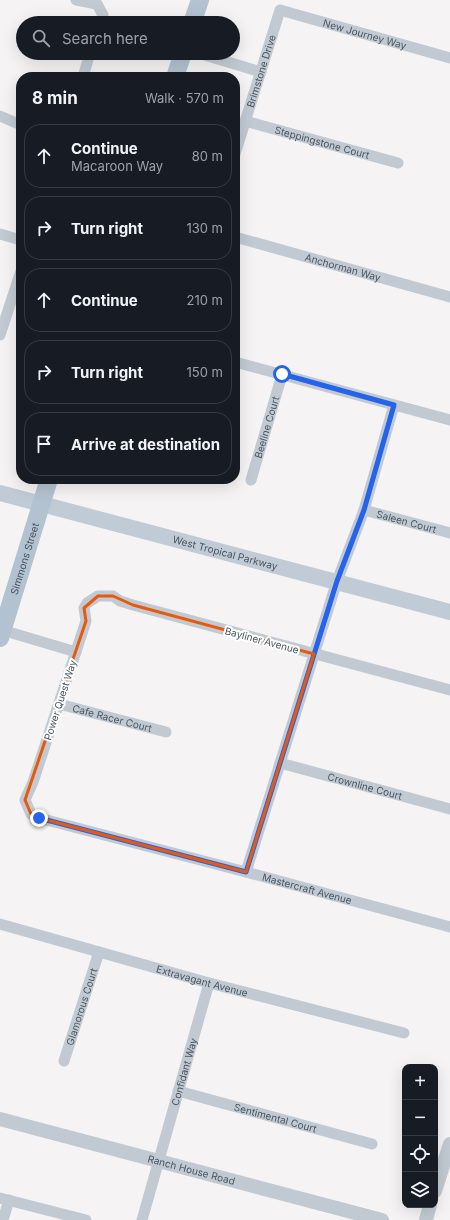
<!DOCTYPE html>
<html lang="en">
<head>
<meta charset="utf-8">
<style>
	:root { --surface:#171b24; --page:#242831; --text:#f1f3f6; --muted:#9ea1a6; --line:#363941 }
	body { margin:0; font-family:Inter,sans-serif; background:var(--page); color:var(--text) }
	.controls { position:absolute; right:12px; bottom:12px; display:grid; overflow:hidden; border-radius:8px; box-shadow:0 4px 16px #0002 }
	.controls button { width:36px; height:36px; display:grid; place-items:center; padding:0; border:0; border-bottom:1px solid var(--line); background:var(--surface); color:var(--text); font:20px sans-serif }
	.stop { position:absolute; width:12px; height:12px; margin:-9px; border:3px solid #2563eb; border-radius:50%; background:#fff }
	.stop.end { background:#2563eb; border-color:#fff; box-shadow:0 1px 4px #0008 }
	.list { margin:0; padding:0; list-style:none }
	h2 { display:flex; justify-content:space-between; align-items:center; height:52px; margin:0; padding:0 16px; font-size:17px }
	h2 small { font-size:13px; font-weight:400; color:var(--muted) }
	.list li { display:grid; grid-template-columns:26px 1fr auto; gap:12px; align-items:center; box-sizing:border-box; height:64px; margin:0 8px 8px; padding:0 8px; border:1px solid var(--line); border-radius:16px }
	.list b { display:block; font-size:15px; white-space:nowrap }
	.list p { margin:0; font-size:13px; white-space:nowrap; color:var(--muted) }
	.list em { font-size:13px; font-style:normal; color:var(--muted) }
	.icon { flex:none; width:22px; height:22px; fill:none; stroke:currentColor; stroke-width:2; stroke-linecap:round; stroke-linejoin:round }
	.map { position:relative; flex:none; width:450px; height:1220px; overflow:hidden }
	.search { position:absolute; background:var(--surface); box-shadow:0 4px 16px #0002; left:16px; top:16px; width:224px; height:44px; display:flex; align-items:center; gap:10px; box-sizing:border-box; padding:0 14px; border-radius:22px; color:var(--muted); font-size:15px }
	.panel { position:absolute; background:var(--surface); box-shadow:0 4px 16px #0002; left:16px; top:72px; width:224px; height:412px; border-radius:16px }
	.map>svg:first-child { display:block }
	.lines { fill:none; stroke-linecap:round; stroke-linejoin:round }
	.minor { stroke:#c1cad2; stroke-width:11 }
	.tertiary { stroke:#c1cad2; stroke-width:14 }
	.secondary { stroke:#c1cbd6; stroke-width:16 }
	.primary { stroke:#b3c2d1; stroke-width:18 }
	.route { stroke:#2563eb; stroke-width:5 }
	.marked { fill:none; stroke:#e8590c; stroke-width:3; stroke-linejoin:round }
	.labels { text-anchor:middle; stroke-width:4; stroke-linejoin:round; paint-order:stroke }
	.street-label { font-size:10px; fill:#4a5661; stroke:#fff }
</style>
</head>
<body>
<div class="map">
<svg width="450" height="1220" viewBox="0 0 450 1220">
	<rect width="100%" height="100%" fill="#f5f3f3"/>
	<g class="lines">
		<g class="minor">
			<path d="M 76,0 L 97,4 L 103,15 L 100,23"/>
			<path d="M 198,53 L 261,72"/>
			<path d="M 83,77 L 90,53"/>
			<path d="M 0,116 L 21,125"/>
			<path id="s1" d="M 245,121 L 398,163"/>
			<path id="s2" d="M 235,154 L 280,10 L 450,58"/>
			<path d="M 0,234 L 21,240"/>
			<path id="s3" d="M 235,237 L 450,297"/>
			<path d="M 0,335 L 21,271"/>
			<path d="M 235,362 L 450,420"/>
			<path id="s4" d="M 251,480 L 282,375"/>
			<path id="s5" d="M 364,510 L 450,533"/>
			<path d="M 2,630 L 76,652"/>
			<path id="s6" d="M 450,690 L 133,605 L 120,601 L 113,596 L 98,596 L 87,603 L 84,608 L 86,621 L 33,782 L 25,800 L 31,814 L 39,818 L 246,872 L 450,927"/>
			<path id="s7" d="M 59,704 L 166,732"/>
			<path id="s8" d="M 280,763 L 450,809"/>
			<path d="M 246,872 L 337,581 L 364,510 L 394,405"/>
			<path id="s9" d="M 0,924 L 209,983 L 404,1033"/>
			<path id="s10" d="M 64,1061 L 99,952"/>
			<path id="s11" d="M 178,1091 L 372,1144"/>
			<path d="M 0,1198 L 86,1220"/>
			<path d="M 3,1220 L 9,1200"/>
			<path id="s12" d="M 142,1220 L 209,983"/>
		</g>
		<g class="tertiary">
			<path id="s13" d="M 0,1119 L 382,1220"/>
			<path d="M 435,1191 L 450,1144"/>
			<path d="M 426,1220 L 430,1205"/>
		</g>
		<path class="secondary" id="s14" d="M 0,493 L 450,612"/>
		<g class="primary">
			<path d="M 192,23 L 200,0"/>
			<path d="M 175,77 L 183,53"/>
			<path id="s15" d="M 0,638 L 49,479"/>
		</g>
	</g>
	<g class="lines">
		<path class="route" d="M 39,818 L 246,872 L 337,581 L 364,510 L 394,405 L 282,374"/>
	</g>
	<path class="marked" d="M 98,596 L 113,596 L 133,605 L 314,654 L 246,872 L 39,818 L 31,814 L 25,800 L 86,621 L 84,608 Z"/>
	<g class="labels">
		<g class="street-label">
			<text dy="4" stroke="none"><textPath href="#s2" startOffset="239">New Journey Way</textPath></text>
			<text dy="4" stroke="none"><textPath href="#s2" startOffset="87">Brimstone Drive</textPath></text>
			<text dy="4" stroke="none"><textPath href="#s1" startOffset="80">Steppingstone Court</textPath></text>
			<text dy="4" stroke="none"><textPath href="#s3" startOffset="112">Anchorman Way</textPath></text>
			<text dy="4" stroke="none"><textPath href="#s4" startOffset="55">Beeline Court</textPath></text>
			<text dy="4" stroke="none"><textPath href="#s5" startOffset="44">Saleen Court</textPath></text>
			<text dy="4" stroke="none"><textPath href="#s14" startOffset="233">West Tropical Parkway</textPath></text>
			<text dy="4" stroke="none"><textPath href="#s15" startOffset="83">Simmons Street</textPath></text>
			<text transform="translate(262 640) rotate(15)" y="4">Bayliner Avenue</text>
			<text transform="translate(60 700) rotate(-72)" y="4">Power Quest Way</text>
			<text dy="4" stroke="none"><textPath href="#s7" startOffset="55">Cafe Racer Court</textPath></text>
			<text dy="4" stroke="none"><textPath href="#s8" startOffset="88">Crownline Court</textPath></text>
			<text dy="4" stroke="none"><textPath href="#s6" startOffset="888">Mastercraft Avenue</textPath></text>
			<text dy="4" stroke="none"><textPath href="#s9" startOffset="210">Extravagant Avenue</textPath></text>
			<text dy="4" stroke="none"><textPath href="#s10" startOffset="57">Glamorous Court</textPath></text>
			<text dy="4" stroke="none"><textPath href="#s12" startOffset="154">Confidant Way</textPath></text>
			<text dy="4" stroke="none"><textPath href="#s11" startOffset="101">Sentimental Court</textPath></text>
			<text dy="4" stroke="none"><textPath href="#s13" startOffset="198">Ranch House Road</textPath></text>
		</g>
	</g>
</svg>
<div class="controls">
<button>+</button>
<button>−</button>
<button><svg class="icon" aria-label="locate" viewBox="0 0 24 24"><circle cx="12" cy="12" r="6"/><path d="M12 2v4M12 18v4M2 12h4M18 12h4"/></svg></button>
<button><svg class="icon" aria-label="layers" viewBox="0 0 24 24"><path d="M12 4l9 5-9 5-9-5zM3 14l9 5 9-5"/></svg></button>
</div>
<div class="stop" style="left:282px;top:374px"></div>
<div class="stop end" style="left:39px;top:818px"></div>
<div class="search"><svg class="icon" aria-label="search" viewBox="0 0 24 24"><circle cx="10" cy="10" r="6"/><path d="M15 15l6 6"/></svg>Search here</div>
<section class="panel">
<h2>8 min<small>Walk · 570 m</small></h2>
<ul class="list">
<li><svg class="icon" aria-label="ahead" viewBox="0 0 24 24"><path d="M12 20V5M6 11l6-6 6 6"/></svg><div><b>Continue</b><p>Macaroon Way</p></div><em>80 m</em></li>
<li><svg class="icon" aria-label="right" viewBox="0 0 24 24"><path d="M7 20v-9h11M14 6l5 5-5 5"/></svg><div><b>Turn right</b></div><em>130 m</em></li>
<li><svg class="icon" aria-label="ahead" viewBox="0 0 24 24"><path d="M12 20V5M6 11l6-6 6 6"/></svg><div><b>Continue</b></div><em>210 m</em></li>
<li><svg class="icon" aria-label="right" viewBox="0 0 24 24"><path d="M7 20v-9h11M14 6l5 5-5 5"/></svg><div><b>Turn right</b></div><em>150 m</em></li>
<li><svg class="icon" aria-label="arrive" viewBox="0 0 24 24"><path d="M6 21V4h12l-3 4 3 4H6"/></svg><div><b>Arrive at destination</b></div></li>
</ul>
</section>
</div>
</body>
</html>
